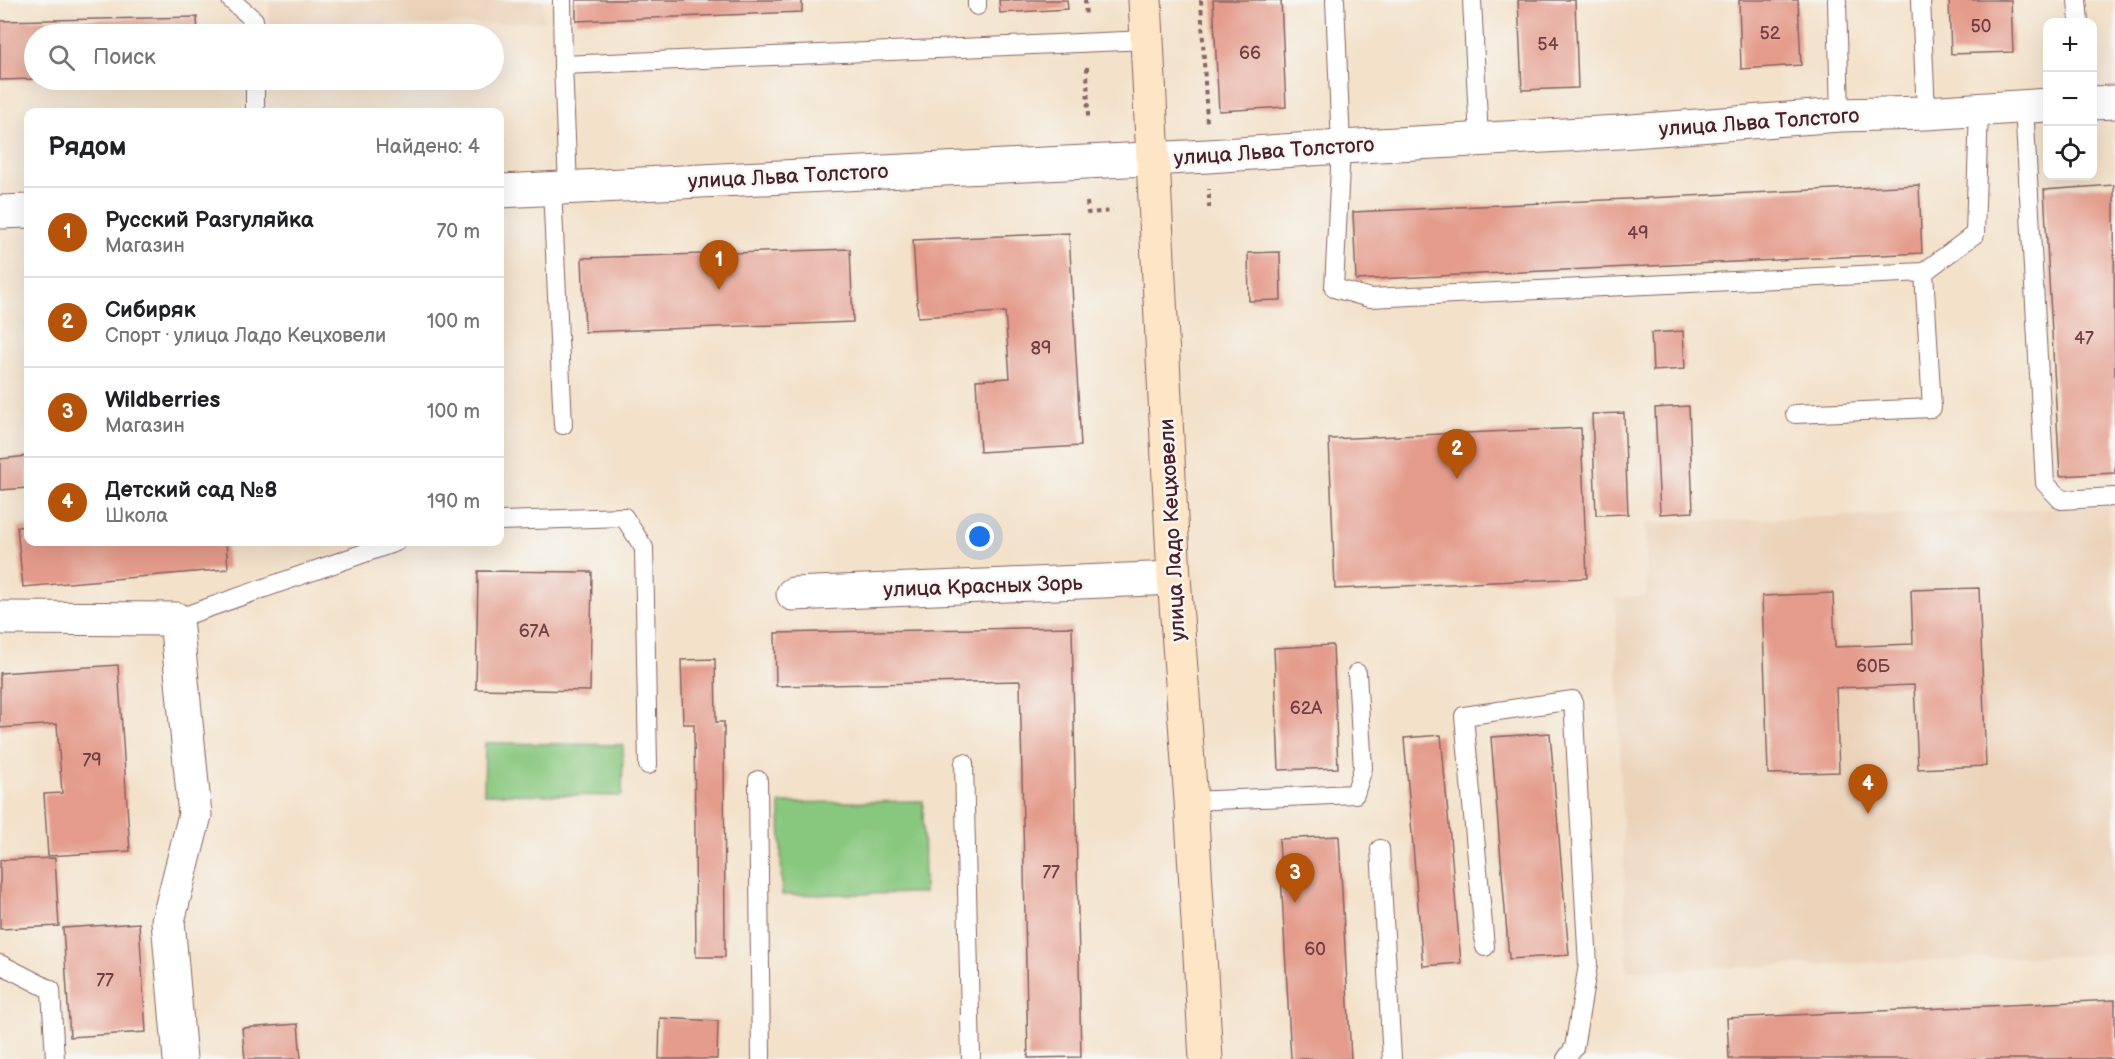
<!DOCTYPE html>
<html lang="ru">
<head>
<meta charset="utf-8">
<style>
	:root { --surface:#fff; --page:#f6f6f6; --text:#202124; --muted:#757577; --line:#e0e0e0; --accent:#b45309 }
	body { margin:0; font-family:"Balsamiq Sans",sans-serif; background:var(--page); color:var(--text) }
	.controls { position:absolute; right:18px; top:18px; display:grid; overflow:hidden; border-radius:12px; box-shadow:0 6px 24px #0002 }
	.controls button { width:54px; height:54px; display:grid; place-items:center; padding:0; border:0; border-bottom:2px solid var(--line); background:var(--surface); color:var(--text); font:30px sans-serif }
	.you { position:absolute; left:980px; top:537px; width:21px; height:21px; margin:-15px; border:4px solid #fff; border-radius:50%; background:#1a73e8; box-shadow:0 0 0 9px #1a73e833 }
	.badge { display:grid; place-items:center; width:39px; height:39px; border-radius:50%; background:var(--accent); color:#fff; font-size:20px; font-weight:700 }
	.pin { position:absolute; translate:-50% -50px; filter:drop-shadow(0 2px 3px #0008) }
	.pin::after { content:''; position:absolute; top:32px; width:21px; height:18px; background:inherit; clip-path:polygon(0 0,100% 0,50% 100%) }
	.list { margin:0; padding:0; list-style:none }
	h2 { display:flex; justify-content:space-between; align-items:center; height:78px; margin:0; padding:0 24px; font-size:26px }
	h2 small { font-size:20px; font-weight:400; color:var(--muted) }
	.list li { display:grid; grid-template-columns:39px 1fr auto; gap:18px; align-items:center; box-sizing:border-box; height:90px; padding:0 24px; border-top:2px solid var(--line) }
	.list b { display:block; font-size:22px; white-space:nowrap }
	.list p { margin:0; font-size:20px; white-space:nowrap; color:var(--muted) }
	.list em { font-size:20px; font-style:normal; color:var(--muted) }
	.icon { flex:none; width:33px; height:33px; fill:none; stroke:currentColor; stroke-width:2; stroke-linecap:round; stroke-linejoin:round }
	.map { position:relative; flex:none; width:2115px; height:1059px; overflow:hidden }
	.search { position:absolute; background:var(--surface); box-shadow:0 6px 24px #0002; left:24px; top:24px; width:480px; height:66px; display:flex; align-items:center; gap:15px; box-sizing:border-box; padding:0 21px; border-radius:33px; color:var(--muted); font-size:22px }
	.panel { position:absolute; background:var(--surface); box-shadow:0 6px 24px #0002; left:24px; top:108px; width:480px; height:438px; border-radius:12px }
	.map>svg:first-child { display:block }
	.built { fill:#ebd2b8 }
	.green { fill:#88c77e; stroke:#697354; stroke-width:1.5 }
	.building { fill:#e49b8b }
	.lines { fill:none; stroke-linecap:round; stroke-linejoin:round }
	.lane-casing { stroke:#856362; stroke-width:20 }
	.street-casing { stroke:#856362; stroke-width:35 }
	.secondary-casing { stroke:#856362; stroke-width:35 }
	.path { stroke:#856362; stroke-width:4; stroke-dasharray:4.5 4.5; stroke-linecap:butt }
	.lane { stroke:#fff; stroke-width:18 }
	.street { stroke:#fff; stroke-width:33 }
	.secondary { stroke:#fee5c5; stroke-width:33 }
	.labels { text-anchor:middle; stroke-width:5; stroke-linejoin:round; paint-order:stroke }
	.number-label { font-size:18px; fill:#703e43 }
	.street-label { font-size:21px; fill:#4a1f2b; stroke:#f6f6f2 }
</style>
</head>
<body>
<div class="map">
<svg width="2115" height="1059" viewBox="0 0 2115 1059">
	<rect width="100%" height="100%" fill="#f6f6f2"/>
	<filter id="ink" filterUnits="userSpaceOnUse"><feTurbulence type="fractalNoise" baseFrequency=".0167" numOctaves="2"/><feDisplacementMap in="SourceGraphic" scale="12" xChannelSelector="R" yChannelSelector="G"/><feConvolveMatrix kernelMatrix="1 2 1 2 8 2 1 2 1" color-interpolation-filters="sRGB"/></filter>
	<filter id="wash" filterUnits="userSpaceOnUse"><feTurbulence type="fractalNoise" baseFrequency=".008" numOctaves="4" result="noise"/><feDisplacementMap in="SourceGraphic" scale="24" xChannelSelector="R" yChannelSelector="G"/><feGaussianBlur stdDeviation="1.35" result="paint"/><feColorMatrix in="noise" values="0 0 0 0 0 0 0 0 0 0 0 0 0 0 0 0 0 1.4 0 .05"/><feComposite in="paint" operator="in"/></filter>
	<g filter="url(#wash)">
		<rect width="100%" height="100%" fill="#f3e1c9"/>
		<g class="built">
			<path d="M 269,0 L 543,0 L 544,22 L 269,29 Z"/>
			<path d="M 2108,506 L 2115,674 L 2115,954 L 1627,971 L 1615,598 L 1646,596 L 1646,524 Z"/>
		</g>
		<g class="green">
			<path d="M 485,743 L 623,745 L 622,796 L 484,794 Z"/>
			<path d="M 923,801 L 924,893 L 782,895 L 780,803 Z"/>
		</g>
		<g id="blocks">
			<g class="building">
				<path d="M 576,0 L 802,0 L 802,12 L 576,21 Z"/>
				<path d="M 999,0 L 1067,0 L 1068,9 L 1000,13 Z"/>
				<path d="M 1213,0 L 1281,0 L 1286,107 L 1219,111 Z"/>
				<path d="M 1518,0 L 1575,0 L 1578,88 L 1522,90 Z"/>
				<path d="M 1739,0 L 1798,0 L 1801,65 L 1741,69 Z"/>
				<path d="M 1949,0 L 2011,0 L 2013,52 L 1951,54 Z"/>
				<path d="M 197,17 L 198,34 L 34,34 L 34,79 L 0,80 L 0,21 Z"/>
				<path d="M 1919,185 L 1922,253 L 1356,280 L 1353,212 Z"/>
				<path d="M 2114,185 L 2115,473 L 2060,476 L 2044,190 Z"/>
				<path d="M 1069,233 L 1081,446 L 980,452 L 976,380 L 1010,378 L 1005,312 L 918,317 L 913,240 Z"/>
				<path d="M 850,249 L 853,322 L 585,332 L 582,258 Z"/>
				<path d="M 1280,252 L 1281,300 L 1249,301 L 1248,253 Z"/>
				<path d="M 1683,331 L 1685,369 L 1653,371 L 1651,333 Z"/>
				<path d="M 1689,406 L 1693,512 L 1660,514 L 1655,408 Z"/>
				<path d="M 1624,413 L 1628,514 L 1596,515 L 1592,414 Z"/>
				<path d="M 1581,428 L 1587,578 L 1335,589 L 1329,439 Z"/>
				<path d="M 28,456 L 28,488 L 0,490 L 0,459 Z"/>
				<path d="M 28,526 L 28,542 L 226,542 L 228,569 L 23,587 L 17,527 Z"/>
				<path d="M 478,571 L 592,572 L 590,691 L 476,689 Z"/>
				<path d="M 1979,588 L 1986,766 L 1918,769 L 1914,685 L 1836,688 L 1839,772 L 1768,774 L 1762,596 L 1833,593 L 1835,647 L 1913,644 L 1911,590 Z"/>
				<path d="M 1072,627 L 1081,1057 L 1028,1058 L 1020,681 L 776,686 L 775,633 Z"/>
				<path d="M 1333,645 L 1338,768 L 1279,770 L 1274,648 Z"/>
				<path d="M 715,659 L 716,722 L 724,722 L 725,957 L 696,957 L 694,724 L 683,724 L 681,660 Z"/>
				<path d="M 118,665 L 130,851 L 48,856 L 44,794 L 62,793 L 57,724 L 0,728 L 0,673 Z"/>
				<path d="M 1550,733 L 1569,955 L 1509,959 L 1491,737 Z"/>
				<path d="M 1441,735 L 1461,963 L 1423,966 L 1404,738 Z"/>
				<path d="M 1339,836 L 1351,1059 L 1291,1059 L 1279,839 Z"/>
				<path d="M 55,858 L 59,926 L 0,929 L 0,860 Z"/>
				<path d="M 139,923 L 146,1032 L 70,1037 L 63,928 Z"/>
				<path d="M 2115,1000 L 2115,1059 L 1729,1059 L 1727,1018 Z"/>
				<path d="M 660,1018 L 718,1021 L 717,1059 L 659,1059 Z"/>
				<path d="M 298,1024 L 301,1059 L 245,1059 L 242,1028 Z"/>
			</g>
		</g>
	</g>
	<g filter="url(#ink)">
		<use href="#blocks" fill-opacity="0" stroke="#856362" stroke-width="1.5"/>
		<g class="lines">
			<g class="lane-casing">
				<g id="lane">
					<path d="M 231,0 L 254,20 L 254,34"/>
					<path d="M 562,0 L 563,65 L 1147,40"/>
					<path d="M 977,0 L 977,6"/>
					<path d="M 1335,0 L 1341,147 L 1334,288 L 1370,298 L 1924,272 L 1975,234 L 1979,108"/>
					<path d="M 1472,0 L 1479,139"/>
					<path d="M 1837,0 L 1840,115"/>
					<path d="M 1921,0 L 1926,113"/>
					<path d="M 2077,0 L 2079,22"/>
					<path d="M 563,65 L 568,187"/>
					<path d="M 255,80 L 255,112"/>
					<path d="M 2024,106 L 2045,483 L 2061,500 L 2115,497"/>
					<path d="M 552,188 L 563,425"/>
					<path d="M 1795,414 L 1932,408 L 1924,272"/>
					<path d="M 500,521 L 624,517 L 644,548 L 648,765"/>
					<path d="M 176,619 L 396,542"/>
					<path d="M 964,763 L 971,1059"/>
					<path d="M 758,780 L 761,1059"/>
					<path d="M 1191,801 L 1355,794 L 1363,768 L 1357,673"/>
					<path d="M 1380,849 L 1392,1059"/>
					<path d="M 1485,947 L 1464,716 L 1573,700 L 1588,965 L 1574,1048 L 1566,1059"/>
					<path d="M 0,964 L 51,990 L 55,1059"/>
				</g>
			</g>
			<g class="street-casing">
				<g id="street">
					<path d="M 2092,103 L 2115,102"/>
					<path d="M 500,191 L 1208,156 L 1341,147 L 1619,132 L 1840,115 L 1926,113 L 2048,105"/>
					<path d="M 0,212 L 28,211"/>
					<path d="M 793,594 L 1174,578"/>
					<path d="M 0,618 L 176,619 L 195,815 L 168,921 L 180,1059"/>
				</g>
			</g>
			<g class="secondary-casing">
				<path id="secondary" d="M 1145,0 L 1174,578 L 1191,801 L 1206,1059"/>
			</g>
			<g class="path">
				<path d="M 1085,0 L 1086,17"/>
				<path d="M 1201,0 L 1207,123"/>
				<path d="M 1087,67 L 1088,118"/>
				<path d="M 1087,202 L 1088,213 L 1113,211"/>
				<path d="M 1209,208 L 1209,189"/>
			</g>
			<use href="#lane" class="lane"/>
			<use href="#street" class="street"/>
			<use href="#secondary" class="secondary"/>
		</g>
	</g>
	<g class="labels">
		<g class="number-label">
			<text x="1981" y="32">50</text>
			<text x="1770" y="39">52</text>
			<text x="1548" y="50">54</text>
			<text x="1250" y="59">66</text>
			<text x="1638" y="239">49</text>
			<text x="2084" y="344">47</text>
			<text x="1041" y="354">89</text>
			<text x="534" y="637">67А</text>
			<text x="1873" y="672">60Б</text>
			<text x="1306" y="714">62А</text>
			<text x="92" y="766">79</text>
			<text x="1051" y="878">77</text>
			<text x="1315" y="955">60</text>
			<text x="105" y="986">77</text>
		</g>
		<g class="street-label">
			<text transform="translate(1759 122) rotate(-4)" y="7">улица Льва Толстого</text>
			<text transform="translate(1274 151) rotate(-4)" y="7">улица Льва Толстого</text>
			<text transform="translate(788 176) rotate(-3)" y="7">улица Льва Толстого</text>
			<text transform="translate(1172 530) rotate(-93)" y="7">улица Ладо Кецховели</text>
			<text transform="translate(983 586) rotate(-2)" y="7">улица Красных Зорь</text>
		</g>
	</g>
</svg>
<div class="controls">
<button>+</button>
<button>−</button>
<button><svg class="icon" aria-label="locate" viewBox="0 0 24 24"><circle cx="12" cy="12" r="6"/><path d="M12 2v4M12 18v4M2 12h4M18 12h4"/></svg></button>
</div>
<div class="you"></div>
<div class="pin badge" style="left:719px;top:290px">1</div>
<div class="pin badge" style="left:1457px;top:479px">2</div>
<div class="pin badge" style="left:1295px;top:903px">3</div>
<div class="pin badge" style="left:1868px;top:814px">4</div>
<div class="search"><svg class="icon" aria-label="search" viewBox="0 0 24 24"><circle cx="10" cy="10" r="6"/><path d="M15 15l6 6"/></svg>Поиск</div>
<section class="panel">
<h2>Рядом<small>Найдено: 4</small></h2>
<ul class="list">
<li><span class="badge">1</span><div><b>Русский Разгуляйка</b><p>Магазин</p></div><em>70 m</em></li>
<li><span class="badge">2</span><div><b>Сибиряк</b><p>Спорт · улица Ладо Кецховели</p></div><em>100 m</em></li>
<li><span class="badge">3</span><div><b>Wildberries</b><p>Магазин</p></div><em>100 m</em></li>
<li><span class="badge">4</span><div><b>Детский сад №8</b><p>Школа</p></div><em>190 m</em></li>
</ul>
</section>
</div>
</body>
</html>
